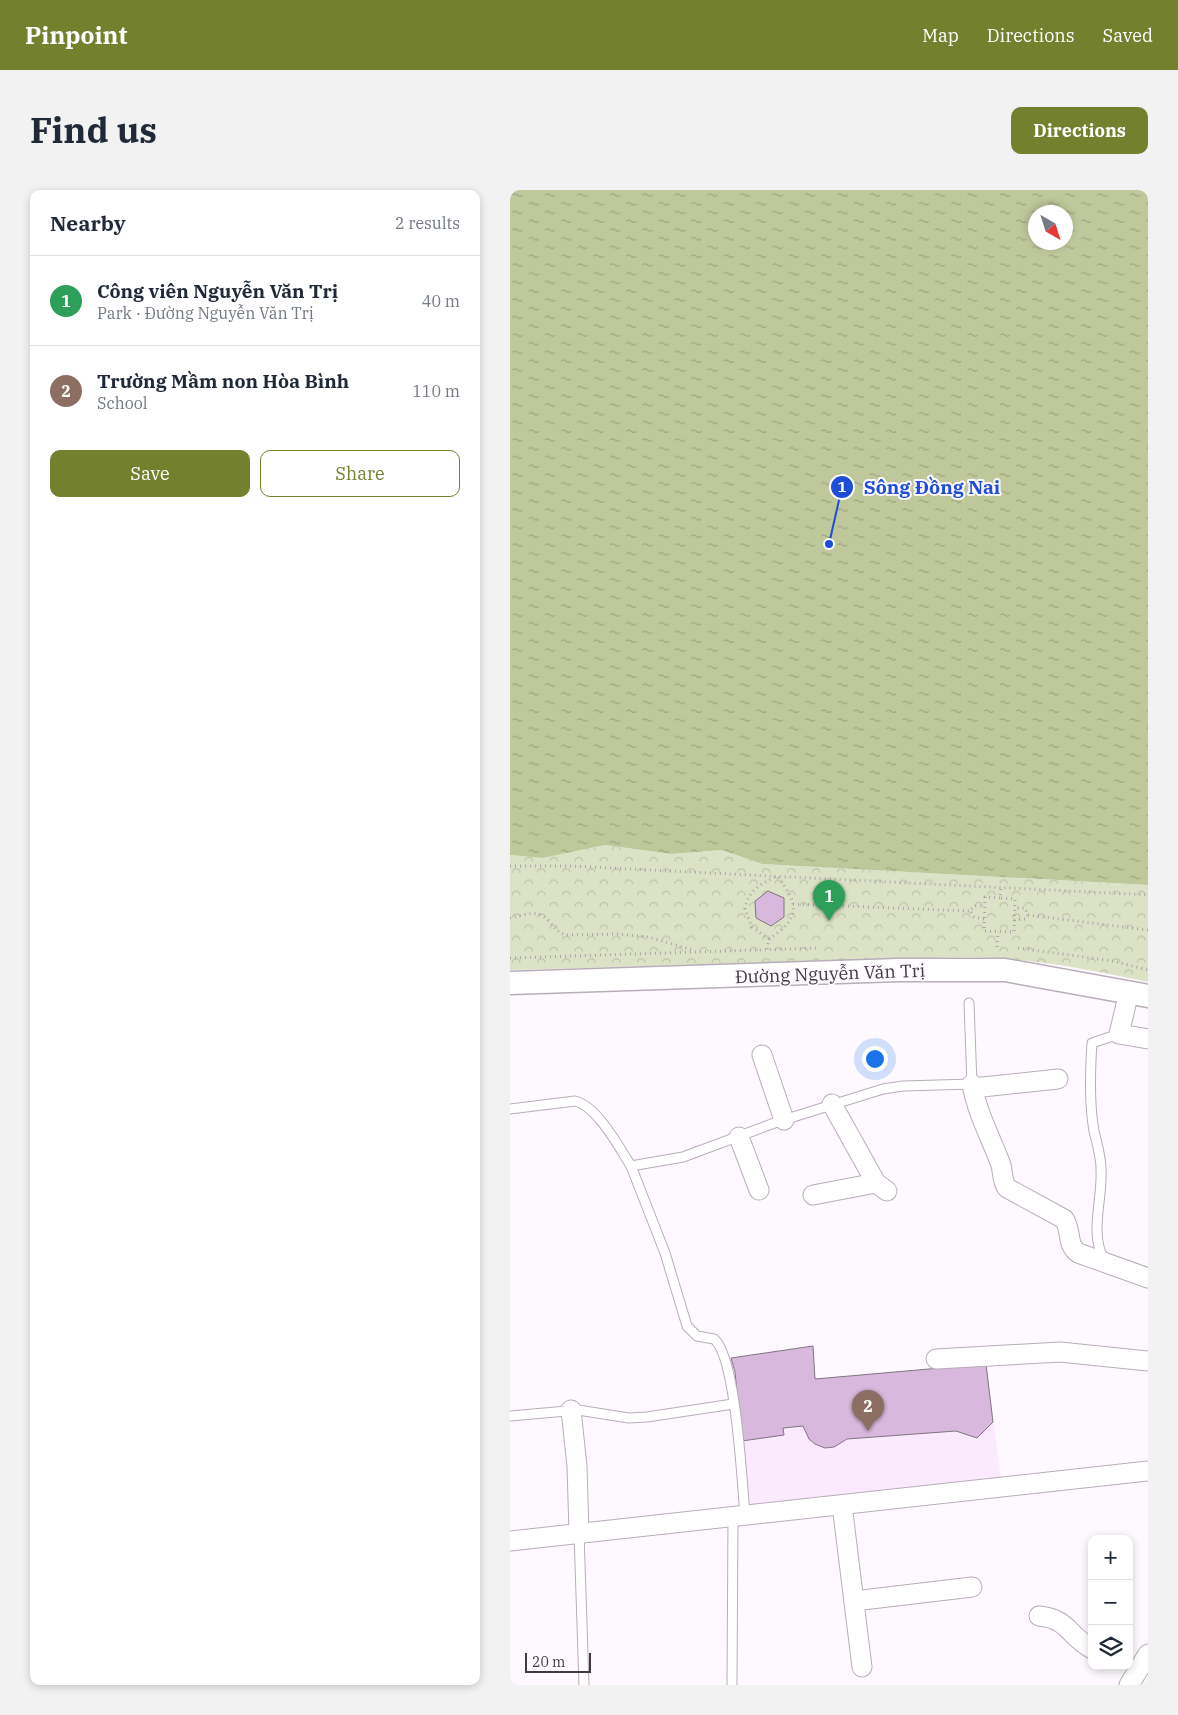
<!DOCTYPE html>
<html lang="en">
<head>
<meta charset="utf-8">
<style>
	:root { --surface:#fff; --page:#f2f2f3; --text:#1f2937; --muted:#747a83; --line:#e0e1e3; --accent:#73802d }
	body { margin:0; font-family:"IBM Plex Serif",serif; background:var(--page); color:var(--text) }
	.controls { position:absolute; right:15px; bottom:15px; display:grid; overflow:hidden; border-radius:10px; box-shadow:0 2px 8px #0003 }
	.controls button { width:45px; height:45px; display:grid; place-items:center; padding:0; border:0; border-bottom:1px solid var(--line); background:var(--surface); color:var(--text); font:25px sans-serif }
	.compass { position:absolute; left:518px; top:15px; width:45px; height:45px; border-radius:50%; background:var(--surface); box-shadow:0 2px 8px #0003; rotate:141deg }
	.scale { position:absolute; left:15px; bottom:12px; width:66px; box-sizing:border-box; padding-left:5px; border:2px solid #403b40; border-top:0; font-size:14px; line-height:18px; white-space:nowrap; color:#403b40; -webkit-text-stroke:4px #fef9ff; paint-order:stroke }
	.you { position:absolute; left:364px; top:868px; width:18px; height:18px; margin:-12px; border:4px solid #fff; border-radius:50%; background:#1a73e8; box-shadow:0 0 0 8px #1a73e833 }
	.badge { display:grid; place-items:center; width:32px; height:32px; border-radius:50%; background:var(--accent); color:#fff; font-size:16px; font-weight:700 }
	.pin { position:absolute; translate:-50% -41px; filter:drop-shadow(0 1px 2px #0008) }
	.pin::after { content:''; position:absolute; top:26px; width:18px; height:15px; background:inherit; clip-path:polygon(0 0,100% 0,50% 100%) }
	.list { margin:0; padding:0; list-style:none }
	h2 { display:flex; justify-content:space-between; align-items:center; height:65px; margin:0; padding:0 20px; font-size:21px }
	h2 small { font-size:16px; font-weight:400; color:var(--muted) }
	.list li { display:grid; grid-template-columns:32px 1fr auto; gap:15px; align-items:center; box-sizing:border-box; height:90px; padding:0 20px; border-top:1px solid var(--line) }
	.list b { display:block; font-size:19px; white-space:nowrap }
	.list p { margin:0; font-size:16px; white-space:nowrap; color:var(--muted) }
	.list em { font-size:16px; font-style:normal; color:var(--muted) }
	.actions { display:flex; gap:10px; padding:15px 20px }
	.actions a { flex:1; padding:11px 0; border:1px solid var(--accent); border-radius:10px; text-align:center; font-size:18px; color:var(--accent) }
	.actions .main { background:var(--accent); color:#fff }
	.icon { flex:none; width:28px; height:28px; fill:none; stroke:currentColor; stroke-width:2; stroke-linecap:round; stroke-linejoin:round }
	.map { position:relative; flex:none; width:638px; height:1495px; overflow:hidden; border-radius:10px }
	header { display:flex; align-items:center; gap:30px; box-sizing:border-box; height:70px; padding:0 25px; background:var(--accent); color:#fff }
	header strong { font-size:24px }
	nav { display:flex; gap:28px; margin-inline-start:auto; font-size:18px }
	.intro { display:flex; align-items:center; justify-content:space-between; box-sizing:border-box; height:120px; padding:0 30px }
	h1 { margin:0; font-size:35px }
	.button { padding:12px 22px; border-radius:10px; background:var(--accent); color:#fff; font-size:18px; font-weight:700 }
	main { display:flex; gap:30px; padding:0 30px }
	aside { flex:1; background:var(--surface); border-radius:10px; box-shadow:0 2px 8px #0003 }
	.map>svg:first-child { display:block }
	.built { fill:#fbeafe }
	.park { fill:url(#park-crowns) }
	.water { fill:url(#water-ripples); fill-rule:evenodd }
	.building { fill:#d8b8dc; stroke:#807581 }
	.lines { fill:none; stroke-linecap:round; stroke-linejoin:round }
	.service-casing { stroke:#b8adb9; stroke-width:11 }
	.minor-casing { stroke:#b8adb9; stroke-width:21 }
	.tertiary-casing { stroke:#b8adb9; stroke-width:25 }
	.path { stroke:#aaa5aa; stroke-width:3; stroke-dasharray:1 4; stroke-linecap:butt }
	.service { stroke:#fff; stroke-width:9 }
	.minor { stroke:#fff; stroke-width:19 }
	.tertiary { stroke:#fff; stroke-width:22 }
	.labels { text-anchor:middle; stroke-width:4; stroke-linejoin:round; paint-order:stroke }
	.street-label { font-size:18px; fill:#403b40; stroke:#fef9ff }
	.leader { fill:none; stroke:#1d4ed8; stroke-width:2 }
	.callout-dot { fill:#1d4ed8; stroke:#fef9ff; stroke-width:2 }
	.mark-label { font-size:15px; text-anchor:middle; font-weight:bold; fill:#fff }
	.callout-label { font-size:19px; text-anchor:middle; font-weight:bold; fill:#1d4ed8; stroke:#fef9ff; stroke-width:4; stroke-linejoin:round; paint-order:stroke }
</style>
</head>
<body>
<header>
<strong>Pinpoint</strong>
<nav><a>Map</a><a>Directions</a><a>Saved</a></nav>
</header>
<div class="intro"><h1>Find us</h1><a class="button">Directions</a></div>
<main>
<aside>
<h2>Nearby<small>2 results</small></h2>
<ul class="list">
<li><span class="badge" style="background:#2e9e5b">1</span><div><b>Công viên Nguyễn Văn Trị</b><p>Park · Đường Nguyễn Văn Trị</p></div><em>40 m</em></li>
<li><span class="badge" style="background:#8d6e63">2</span><div><b>Trường Mầm non Hòa Bình</b><p>School</p></div><em>110 m</em></li>
</ul>
<div class="actions"><a class="main">Save</a><a>Share</a></div>
</aside>
<div class="map">
<svg width="638" height="1495" viewBox="0 0 638 1495">
	<defs>
		<pattern id="park-crowns" width="20" height="18" patternUnits="userSpaceOnUse" patternTransform="scale(1.25)"><rect width="20" height="18" fill="#dce2c6"/><path d="M2 6a3 3 0 1 1 6 0M12 15a3 3 0 1 1 6 0" fill="none" stroke="#bec3ab"/></pattern>
		<pattern id="water-ripples" width="26" height="14" patternUnits="userSpaceOnUse" patternTransform="scale(1.25)"><rect width="26" height="14" fill="#bfc89b"/><path d="M2 4q2-2 4 0t4 0M15 11q2-2 4 0t4 0" fill="none" stroke="#9da480"/></pattern>
	</defs>
	<rect width="100%" height="100%" fill="#fef9ff"/>
	<path class="built" d="M 303,1156 L 305,1189 L 476,1174 L 491,1289 L 239,1317 L 225,1182 L 221,1168 Z"/>
	<path class="park" d="M 95,655 L 161,664 L 212,660 L 252,674 L 638,695 L 638,792 C 579,779 520,768 459,767 L 0,780 L 0,665 L 33,668 Z"/>
	<path class="water" d="M 0,0 L 638,0 L 638,695 L 252,674 L 212,660 L 161,664 L 95,655 L 33,668 L 0,665 ZM 526,22 L 556,22 L 556,52 L 526,52 Z"/>
	<g class="building">
		<path d="M 258,701 L 274,708 L 274,727 L 261,736 L 246,728 L 245,711 Z"/>
		<path d="M 303,1156 L 305,1189 L 476,1174 L 483,1232 L 467,1248 L 446,1241 L 337,1249 L 324,1257 L 315,1258 L 305,1254 L 299,1249 L 293,1236 L 273,1238 L 274,1245 L 232,1251 L 225,1182 L 221,1168 Z"/>
	</g>
	<g class="lines">
		<g class="service-casing">
			<g id="service">
				<path d="M 0,919 L 65,911 C 87,916 109,957 121,976 L 173,967 L 267,932 L 373,899 L 393,896 L 462,894 L 459,813"/>
				<path d="M 121,976 L 155,1063 L 177,1136 L 187,1146 L 204,1149 C 226,1166 232,1293 235,1325"/>
				<path d="M 594,1070 C 579,1042 593,1009 591,979 C 591,966 587,954 584,941 C 579,913 580,882 582,853 L 609,844"/>
				<path d="M 0,1226 L 68,1220 L 119,1228 L 137,1227 L 223,1214"/>
				<path d="M 69,1343 L 74,1495"/>
				<path d="M 222,1495 L 223,1327"/>
			</g>
		</g>
		<g class="minor-casing">
			<g id="minor">
				<path d="M 619,802 L 609,844 L 638,849"/>
				<path d="M 252,865 L 274,930"/>
				<path d="M 462,894 C 467,923 481,948 491,975 C 493,983 492,991 497,998 L 554,1029 C 562,1040 556,1054 568,1063 L 638,1088"/>
				<path d="M 463,898 L 548,889"/>
				<path d="M 322,914 L 366,993 L 377,1001"/>
				<path d="M 229,947 L 249,1000"/>
				<path d="M 303,1005 L 366,993"/>
				<path d="M 426,1169 L 550,1162 L 638,1171"/>
				<path d="M 61,1220 L 67,1276 L 69,1343"/>
				<path d="M 332,1315 L 352,1477"/>
				<path d="M 0,1351 L 638,1281"/>
				<path d="M 344,1411 L 462,1397"/>
				<path d="M 529,1426 C 559,1429 557,1445 582,1459"/>
				<path d="M 619,1495 L 638,1464"/>
			</g>
		</g>
		<g class="tertiary-casing">
			<path id="tertiary" d="M 0,793 L 389,780 L 495,780 L 638,806"/>
		</g>
		<g class="path">
			<path d="M 0,676 L 61,676 L 638,705"/>
			<path d="M 490,708 L 475,707 L 474,741 L 504,742 L 505,709 L 490,708 L 491,697"/>
			<path d="M 283,714 L 460,721"/>
			<path d="M 518,725 L 638,740"/>
			<path d="M 0,728 C 12,725 28,719 38,730 C 44,737 47,742 56,745 L 107,744 L 138,747 L 183,760"/>
			<path d="M 474,729 L 464,727 L 460,721 L 464,716 L 475,716"/>
			<path d="M 504,730 L 515,729 L 518,725 L 515,718 L 505,718"/>
			<path d="M 487,757 L 488,742"/>
			<path d="M 508,758 L 603,771 L 638,780"/>
			<path d="M 257,759 L 259,749 C 291,728 289,714 267,686 C 251,694 238,700 235,719 L 242,737 L 259,749"/>
			<path d="M 0,768 L 309,758"/>
		</g>
		<use href="#service" class="service"/>
		<use href="#minor" class="minor"/>
		<use href="#tertiary" class="tertiary"/>
	</g>
	<g class="labels">
		<g class="street-label">
			<text transform="translate(320 784) rotate(-2)" y="6">Đường Nguyễn Văn Trị</text>
		</g>
	</g>
	<path class="leader" d="M319 354L332 297"/>
	<g class="callout-dot">
		<circle cx="319" cy="354" r="5"/>
		<circle cx="332" cy="297" r="12"/>
	</g>
	<g class="mark-label">
		<text x="332" y="302">1</text>
	</g>
	<g class="callout-label">
		<text x="422" y="304">Sông Đồng Nai</text>
	</g>
</svg>
<div class="controls">
<button>+</button>
<button>−</button>
<button><svg class="icon" aria-label="layers" viewBox="0 0 24 24"><path d="M12 4l9 5-9 5-9-5zM3 14l9 5 9-5"/></svg></button>
</div>
<svg class="compass" viewBox="-18 -18 36 36"><path d="M0-13l5 13h-10z" fill="#e53935"/><path d="M0 13l5-13h-10z" fill="#747a83"/></svg>
<div class="scale">20 m</div>
<div class="you"></div>
<div class="pin badge" style="left:319px;top:731px;background:#2e9e5b">1</div>
<div class="pin badge" style="left:358px;top:1241px;background:#8d6e63">2</div>
</div>
</main>
</body>
</html>
